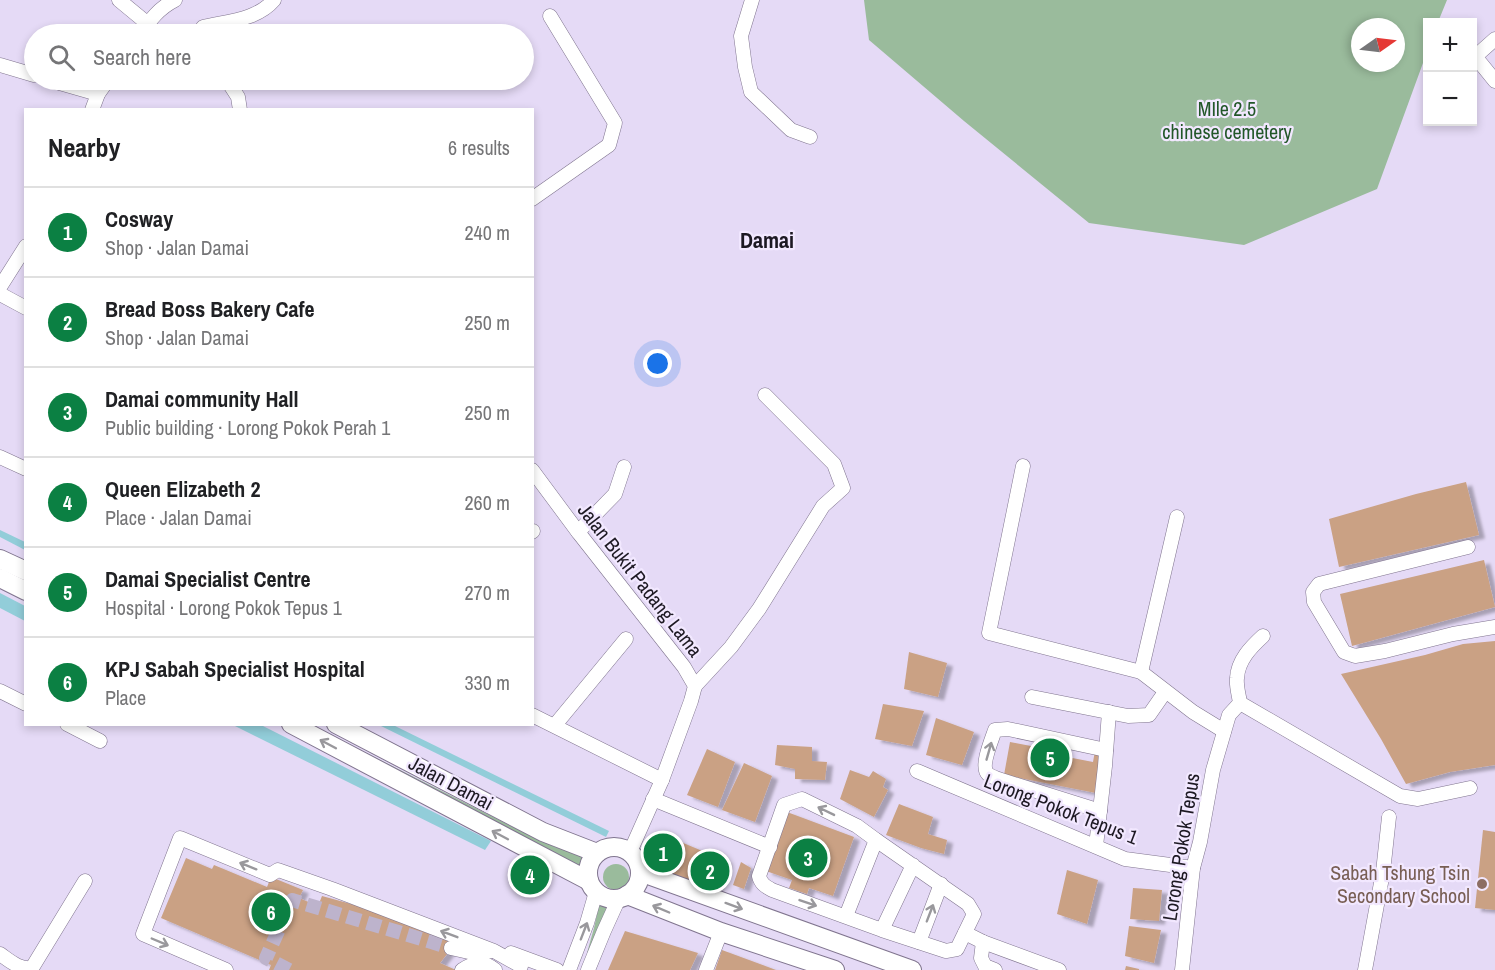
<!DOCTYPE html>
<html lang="en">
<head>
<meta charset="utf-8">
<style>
	:root { --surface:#fff; --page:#f2f2f2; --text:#202124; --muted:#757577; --line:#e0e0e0; --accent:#0b8043 }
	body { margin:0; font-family:"Archivo Narrow",sans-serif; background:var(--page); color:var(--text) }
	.controls { position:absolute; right:18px; top:18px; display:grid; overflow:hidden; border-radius:0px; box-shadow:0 3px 9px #0003 }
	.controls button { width:54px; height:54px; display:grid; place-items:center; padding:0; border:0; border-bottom:2px solid var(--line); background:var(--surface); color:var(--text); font:30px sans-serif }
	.compass { position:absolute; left:1351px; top:18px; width:54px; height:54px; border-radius:50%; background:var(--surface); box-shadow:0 3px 9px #0003; rotate:76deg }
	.you { position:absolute; left:658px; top:364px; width:21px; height:21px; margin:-15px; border:4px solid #fff; border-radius:50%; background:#1a73e8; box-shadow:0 0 0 9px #1a73e833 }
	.badge { display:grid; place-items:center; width:39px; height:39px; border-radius:50%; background:var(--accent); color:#fff; font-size:20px; font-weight:700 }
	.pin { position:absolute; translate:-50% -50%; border:3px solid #fff; box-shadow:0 2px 6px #0006 }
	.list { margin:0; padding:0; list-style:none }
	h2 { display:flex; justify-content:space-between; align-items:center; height:78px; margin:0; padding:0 24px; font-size:26px }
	h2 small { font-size:20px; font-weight:400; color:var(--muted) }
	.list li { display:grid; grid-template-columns:39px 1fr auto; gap:18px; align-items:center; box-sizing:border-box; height:90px; padding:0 24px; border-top:2px solid var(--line) }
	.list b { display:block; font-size:22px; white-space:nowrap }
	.list p { margin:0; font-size:20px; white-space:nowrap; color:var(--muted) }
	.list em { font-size:20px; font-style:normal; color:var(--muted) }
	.icon { flex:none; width:33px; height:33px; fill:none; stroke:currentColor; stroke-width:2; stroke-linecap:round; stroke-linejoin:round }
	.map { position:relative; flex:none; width:1495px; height:970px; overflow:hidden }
	.search { position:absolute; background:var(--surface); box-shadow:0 3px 9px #0003; left:24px; top:24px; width:510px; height:66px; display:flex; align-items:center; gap:15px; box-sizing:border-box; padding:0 21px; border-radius:33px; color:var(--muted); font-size:22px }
	.panel { position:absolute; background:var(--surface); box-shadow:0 3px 9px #0003; left:24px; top:108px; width:510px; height:618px; border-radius:0px }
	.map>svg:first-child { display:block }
	.green { fill:#9abb9c; fill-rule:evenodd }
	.water { fill:#92cdd9 }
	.building { fill:#caa184; filter:url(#shadow) }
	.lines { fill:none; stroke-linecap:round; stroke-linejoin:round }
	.minor-tunnel { stroke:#bdb3cc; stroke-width:14; stroke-dasharray:14 7; stroke-linecap:butt }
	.minor-casing { stroke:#80758f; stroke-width:15 }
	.major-casing { stroke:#80758f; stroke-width:20 }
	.minor { stroke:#fff; stroke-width:14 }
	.major { stroke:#fff; stroke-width:18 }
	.oneway { stroke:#99989c }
	.education-dot { fill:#8d6e63; stroke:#f2e8ff; stroke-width:2 }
	.labels { text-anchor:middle; stroke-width:4.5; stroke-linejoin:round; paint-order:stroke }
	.park-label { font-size:20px; fill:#225729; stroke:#f2e8ff }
	.street-label { font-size:20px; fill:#1d1923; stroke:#f2e8ff }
	.education-label { font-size:20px; fill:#785e54; stroke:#f2e8ff; text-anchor:end }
	.quarter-label { font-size:22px; font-weight:bold; fill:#1d1923; stroke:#f2e8ff }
</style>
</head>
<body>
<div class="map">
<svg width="1495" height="970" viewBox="0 0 1495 970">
	<defs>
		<filter id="shadow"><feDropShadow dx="6" dy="3.5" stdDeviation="1.5" flood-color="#0004"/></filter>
	</defs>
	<rect width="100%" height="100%" fill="#e5daf6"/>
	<g class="green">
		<path d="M 864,0 L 1447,0 L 1438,22 L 1428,22 L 1427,52 L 1377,189 L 1244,245 L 1089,223 L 964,121 L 869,40 ZM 1360,27 L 1396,27 L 1396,63 L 1360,63 Z"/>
		<path d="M 311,725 L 519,830 L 555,847 L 589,858 L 581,871 Z"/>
		<circle cx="616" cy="877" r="13"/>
		<path d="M 599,905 L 610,909 L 598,928 L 588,952 L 587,953 L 594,928 Z"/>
	</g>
	<g class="water">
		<path d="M 0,530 L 25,542 L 25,550 L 0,537 Z"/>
		<path d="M 0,593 L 25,606 L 25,621 L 0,608 Z"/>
		<path d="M 233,725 L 261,725 L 491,841 L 485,850 Z"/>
		<path d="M 379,725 L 393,725 L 609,831 L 606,837 Z"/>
	</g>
	<g class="building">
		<path d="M 1466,482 L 1479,535 L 1339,567 L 1329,519 L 1416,494 Z"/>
		<path d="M 1484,560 L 1495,607 L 1352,646 L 1340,594 Z"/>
		<path d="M 1495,641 L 1495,765 L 1450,772 L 1406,784 L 1381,739 L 1341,674 L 1425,655 L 1463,644 Z"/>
		<path d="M 909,652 L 947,663 L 938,697 L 904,689 Z"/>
		<path d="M 883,704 L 924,711 L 912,746 L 875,739 Z"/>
		<path d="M 936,718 L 974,732 L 962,765 L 926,755 Z"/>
		<path d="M 1010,742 L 1052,750 L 1053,745 L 1063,747 L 1062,756 L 1093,762 L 1095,751 L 1103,752 L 1096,793 L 1004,775 Z"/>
		<path d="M 777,745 L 812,747 L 812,761 L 827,762 L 825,780 L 795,779 L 795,769 L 775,765 Z"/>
		<path d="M 707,749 L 735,762 L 718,807 L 687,795 Z"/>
		<path d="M 744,763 L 772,776 L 755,822 L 722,810 Z"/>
		<path d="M 850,770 L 869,777 L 873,771 L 886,779 L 883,787 L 888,790 L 874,817 L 840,799 Z"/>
		<path d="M 899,804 L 933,817 L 928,834 L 947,840 L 944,854 L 921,848 L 886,835 Z"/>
		<path d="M 787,812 L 854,837 L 833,896 L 809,888 L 807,894 L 789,888 L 792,880 L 766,871 Z"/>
		<path d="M 1483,830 L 1495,832 L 1495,910 L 1475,908 Z"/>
		<path d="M 662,834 L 726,861 L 716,889 L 694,881 L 678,878 L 648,866 Z"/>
		<path d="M 186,858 L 212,869 L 214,865 L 267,887 L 271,877 L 303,890 L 299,898 L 318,906 L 322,896 L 453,932 L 451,949 L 440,963 L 456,970 L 269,970 L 271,965 L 161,918 Z"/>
		<path d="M 741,862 L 751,868 L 744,889 L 733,885 Z"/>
		<path d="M 522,868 L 540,877 L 537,881 L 520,873 Z"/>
		<path d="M 1067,870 L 1098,880 L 1087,924 L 1057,914 Z"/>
		<path d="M 1133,888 L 1162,890 L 1159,921 L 1130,919 Z"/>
		<path d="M 1129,926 L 1161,930 L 1154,963 L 1125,956 Z"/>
		<path d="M 625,931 L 698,953 L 690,970 L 608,970 Z"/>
		<path d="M 722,950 L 776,970 L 715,970 Z"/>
		<path d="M 1126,966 L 1139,969 L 1139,970 L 1125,970 Z"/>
	</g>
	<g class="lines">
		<path class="minor-tunnel" d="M 289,970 L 266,958 L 292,900 L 451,948"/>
		<g class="minor-casing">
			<g id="minor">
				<path d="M 119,0 L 148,24"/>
				<path d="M 752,0 L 741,36 L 745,67 L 751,92 L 791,130 L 810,137"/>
				<path d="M 141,34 C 150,20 159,8 175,0"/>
				<path d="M 199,34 L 203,27 C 228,21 257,20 274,0"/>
				<path d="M 1495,39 L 1477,55 L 1478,60 L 1495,81"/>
				<path d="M 0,65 L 34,75"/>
				<path d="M 49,80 L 98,94"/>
				<path d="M 227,80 L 238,97 L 240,110"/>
				<path d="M 92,110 L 98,94 L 108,80"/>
				<path d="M 532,199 L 609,145 L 615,123 L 550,16"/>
				<path d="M 0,287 L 26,246"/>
				<path d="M 0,294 L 26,308"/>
				<path d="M 0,457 L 26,469"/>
				<path d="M 1023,466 L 989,633 L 1141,672 L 1193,712 L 1224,731"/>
				<path d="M 532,470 L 578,532 L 684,667 L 695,686 L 691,701 L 662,780 L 630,852"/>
				<path d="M 532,532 L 533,531"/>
				<path d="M 578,532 L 615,494 L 624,467"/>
				<path d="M 1468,547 L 1319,584 L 1313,592 L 1314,602 L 1344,652 L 1355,656 L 1385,651 L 1453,634 L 1495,627"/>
				<path d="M 1141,672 L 1177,517"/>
				<path d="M 695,686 L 731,647 L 759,609 L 823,506 L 843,488 L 834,464 L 765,395"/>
				<path d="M 0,691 L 26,704"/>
				<path d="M 1032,697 L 1128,716 L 1149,715 L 1165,692"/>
				<path d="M 1240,703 L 1400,796 L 1418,799 L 1470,788"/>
				<path d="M 532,715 L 662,780"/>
				<path d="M 67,724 L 100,741"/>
				<path d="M 555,725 L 626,639"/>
				<path d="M 917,771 L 1125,859 L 1193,868"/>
				<path d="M 653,799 L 770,847"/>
				<path d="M 1100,811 L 998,779 C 996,778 990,776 988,774 C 980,767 992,739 995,730 L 1008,729 L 1106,750"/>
				<path d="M 1096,846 L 1105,766 L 1109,712"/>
				<path d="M 846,916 L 876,840"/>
				<path d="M 882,930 L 946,951 L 957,949 L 974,914 L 968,904 L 876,840 L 857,826 L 802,799 L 784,805 L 759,876 C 761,884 765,886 772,890 L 882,930 L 913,865"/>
				<path d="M 965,933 L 983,942 L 1059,970"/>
				<path d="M 919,942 L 941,884"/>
				<path d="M 983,942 L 981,958 L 985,966 L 995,970"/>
				<path d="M 451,948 L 473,953 L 492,951"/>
				<path d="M 511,953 L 557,970"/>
				<path d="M 0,954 C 10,961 20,970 32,968 L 85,881"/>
				<path d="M 226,970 L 143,934 L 180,838 L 270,875 L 278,870 L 332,889 L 494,951 L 521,966"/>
				<path d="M 462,970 C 474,962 483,960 495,970"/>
				<path d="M 569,970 L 587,923 L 596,892"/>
				<path d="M 588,970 L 604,931 L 619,898"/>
				<path d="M 706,970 L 721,932"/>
				<path d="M 1182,970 L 1193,868 L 1200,842 L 1213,770 L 1229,715 L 1240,703 C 1239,695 1236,686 1237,678 C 1238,660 1251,647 1263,636"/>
				<path d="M 1365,970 L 1383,872 L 1389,817"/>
			</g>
		</g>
		<g class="major-casing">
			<g id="major">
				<path d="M 0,559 L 26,571"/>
				<path d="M 0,578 L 26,591"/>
				<path d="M 291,724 L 589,881"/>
				<path d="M 336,724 L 543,832 L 597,853"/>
				<circle cx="614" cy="873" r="26"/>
				<path d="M 640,872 L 912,970"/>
				<path d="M 627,895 L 721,932 L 835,970"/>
			</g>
		</g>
		<use href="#minor" class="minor"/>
		<use href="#major" class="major"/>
	</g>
	<defs><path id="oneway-shaft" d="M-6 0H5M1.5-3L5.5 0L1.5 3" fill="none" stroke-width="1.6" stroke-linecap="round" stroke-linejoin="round" transform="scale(1.5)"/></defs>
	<g class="oneway">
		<use href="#oneway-shaft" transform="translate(328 744) rotate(-152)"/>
		<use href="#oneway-shaft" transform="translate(989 751) rotate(-74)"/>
		<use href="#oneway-shaft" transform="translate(826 811) rotate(-154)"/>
		<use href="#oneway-shaft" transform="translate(500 835) rotate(-152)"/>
		<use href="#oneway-shaft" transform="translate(248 866) rotate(-158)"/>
		<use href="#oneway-shaft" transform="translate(808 903) rotate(19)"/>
		<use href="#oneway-shaft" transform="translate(734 906) rotate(20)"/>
		<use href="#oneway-shaft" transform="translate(661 909) rotate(-157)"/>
		<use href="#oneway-shaft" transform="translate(930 913) rotate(-69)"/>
		<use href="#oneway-shaft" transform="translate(584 931) rotate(-69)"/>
		<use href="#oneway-shaft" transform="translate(449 934) rotate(-159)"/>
		<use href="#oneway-shaft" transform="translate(160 942) rotate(23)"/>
	</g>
	<circle class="education-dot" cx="1482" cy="884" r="6"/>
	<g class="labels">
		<g class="park-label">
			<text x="1227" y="116">MIle 2.5<tspan x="1227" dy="23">chinese cemetery</tspan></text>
		</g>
		<g class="street-label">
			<text transform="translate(640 580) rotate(52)" y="7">Jalan Bukit Padang Lama</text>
			<text transform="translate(451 783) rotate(28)" y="7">Jalan Damai</text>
			<text transform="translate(1061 809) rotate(21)" y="7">Lorong Pokok Tepus 1</text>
			<text transform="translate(1181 847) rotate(-81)" y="7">Lorong Pokok Tepus</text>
		</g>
		<g class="education-label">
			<text x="1470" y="880">Sabah Tshung Tsin<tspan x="1470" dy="23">Secondary School</tspan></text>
		</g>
		<g class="quarter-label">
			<text x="767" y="248">Damai</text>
		</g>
	</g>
</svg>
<div class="controls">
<button>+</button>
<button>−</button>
</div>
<svg class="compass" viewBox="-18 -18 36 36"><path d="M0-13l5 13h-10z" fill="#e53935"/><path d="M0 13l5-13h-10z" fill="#757577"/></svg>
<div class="you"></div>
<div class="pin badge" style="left:663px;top:853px">1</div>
<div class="pin badge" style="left:710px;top:871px">2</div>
<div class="pin badge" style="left:808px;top:858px">3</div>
<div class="pin badge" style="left:530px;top:875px">4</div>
<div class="pin badge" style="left:1050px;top:758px">5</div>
<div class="pin badge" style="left:271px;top:912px">6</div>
<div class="search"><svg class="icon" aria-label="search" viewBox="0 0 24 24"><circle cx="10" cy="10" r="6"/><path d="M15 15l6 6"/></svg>Search here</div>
<section class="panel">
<h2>Nearby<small>6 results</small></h2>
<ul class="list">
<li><span class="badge">1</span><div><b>Cosway</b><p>Shop · Jalan Damai</p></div><em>240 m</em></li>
<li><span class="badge">2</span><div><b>Bread Boss Bakery Cafe</b><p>Shop · Jalan Damai</p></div><em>250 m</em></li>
<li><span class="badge">3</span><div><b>Damai community Hall</b><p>Public building · Lorong Pokok Perah 1</p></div><em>250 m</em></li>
<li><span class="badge">4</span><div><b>Queen Elizabeth 2</b><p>Place · Jalan Damai</p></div><em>260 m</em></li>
<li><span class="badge">5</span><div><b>Damai Specialist Centre</b><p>Hospital · Lorong Pokok Tepus 1</p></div><em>270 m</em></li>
<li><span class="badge">6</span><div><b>KPJ Sabah Specialist Hospital</b><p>Place</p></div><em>330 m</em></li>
</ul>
</section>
</div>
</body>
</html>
